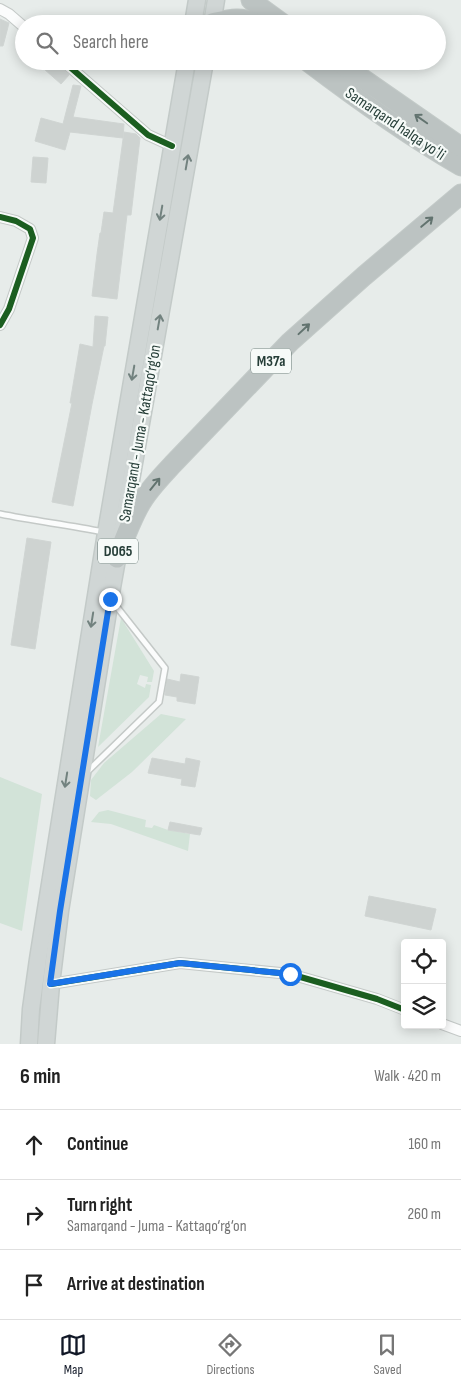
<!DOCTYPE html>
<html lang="en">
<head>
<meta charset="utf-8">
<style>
	:root { --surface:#fff; --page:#f2f2f2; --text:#222; --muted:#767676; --line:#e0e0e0; --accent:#111827 }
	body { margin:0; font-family:"Sofia Sans Condensed",sans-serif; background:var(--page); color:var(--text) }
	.controls { position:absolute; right:15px; bottom:15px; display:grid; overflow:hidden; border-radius:5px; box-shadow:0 2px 12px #0003 }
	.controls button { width:45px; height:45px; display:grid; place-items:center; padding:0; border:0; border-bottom:1px solid var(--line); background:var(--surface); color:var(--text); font:25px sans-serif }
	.stop { position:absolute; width:15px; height:15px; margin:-11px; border:4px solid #1a73e8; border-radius:50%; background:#fff }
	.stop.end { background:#1a73e8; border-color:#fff; box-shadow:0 1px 5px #0008 }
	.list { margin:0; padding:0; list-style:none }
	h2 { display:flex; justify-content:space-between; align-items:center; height:65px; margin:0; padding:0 20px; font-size:21px }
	h2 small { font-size:16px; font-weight:400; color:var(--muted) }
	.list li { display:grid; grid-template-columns:32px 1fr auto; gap:15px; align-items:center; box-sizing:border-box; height:70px; padding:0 20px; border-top:1px solid var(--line) }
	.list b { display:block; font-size:19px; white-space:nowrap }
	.list p { margin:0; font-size:16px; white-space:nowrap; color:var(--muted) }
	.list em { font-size:16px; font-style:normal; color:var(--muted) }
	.icon { flex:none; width:28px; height:28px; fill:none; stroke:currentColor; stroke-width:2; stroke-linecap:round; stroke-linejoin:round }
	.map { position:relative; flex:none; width:461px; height:1044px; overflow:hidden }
	.search { position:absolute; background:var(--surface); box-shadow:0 2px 12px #0003; left:15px; right:15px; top:15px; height:55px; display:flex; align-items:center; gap:12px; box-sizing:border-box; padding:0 18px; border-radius:28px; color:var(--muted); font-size:19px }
	.sheet { height:275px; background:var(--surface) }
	nav { display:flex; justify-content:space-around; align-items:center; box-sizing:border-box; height:70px; border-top:1px solid var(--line); background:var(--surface); font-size:14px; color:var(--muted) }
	nav a { display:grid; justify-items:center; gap:2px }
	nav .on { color:var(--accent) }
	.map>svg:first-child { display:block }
	.green { fill:#d2e3d8 }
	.building { fill:#ced3d1; stroke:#d0d5d3 }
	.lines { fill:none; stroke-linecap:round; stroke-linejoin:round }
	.lane-casing { stroke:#c4c9c7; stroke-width:8 }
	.street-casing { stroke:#c4c9c7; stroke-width:12 }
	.primary-casing { stroke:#c3cac8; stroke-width:19 }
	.highway-casing { stroke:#c3cac8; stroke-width:21 }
	.lane { stroke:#fbfcfc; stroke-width:5 }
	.street { stroke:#fbfcfc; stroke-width:10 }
	.primary { stroke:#d0d6d5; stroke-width:16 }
	.highway { stroke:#bcc3c2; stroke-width:19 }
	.cycleway-casing { stroke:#f6faf8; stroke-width:9 }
	.cycleway { stroke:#1b5e20; stroke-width:6 }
	.oneway { stroke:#62736f }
	.oneway2 { stroke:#72827f }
	.route { stroke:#1a73e8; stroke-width:6 }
	.labels { text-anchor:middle; stroke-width:4.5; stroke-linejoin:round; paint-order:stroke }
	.shield { fill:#f6faf8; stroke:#647672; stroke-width:1 }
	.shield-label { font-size:15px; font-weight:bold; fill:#263e38 }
	.street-label { font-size:16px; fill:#263e38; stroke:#f6faf8 }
</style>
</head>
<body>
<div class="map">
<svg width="461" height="1044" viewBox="0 0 461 1044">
	<rect width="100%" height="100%" fill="#e7ecea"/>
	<g class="green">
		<path d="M 121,618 L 154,671 L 152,682 L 147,682 L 148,677 L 140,675 L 137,684 L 145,688 L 146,684 L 151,685 L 149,697 L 98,747 Z"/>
		<path d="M 161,714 L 186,719 L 132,772 L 96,800 L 90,796 L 91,780 L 104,763 Z"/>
		<path d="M 0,777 L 42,794 L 22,931 L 0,923 Z"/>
		<path d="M 108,810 L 146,820 L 145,827 L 152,828 L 154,825 L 168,830 L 190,834 L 188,851 L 111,824 L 91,822 L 99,812 Z"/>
	</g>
	<g class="building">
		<path d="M 0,19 L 9,23 L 3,46 L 0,46 Z"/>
		<path d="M 35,61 L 55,61 L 69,75 L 61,84 Z"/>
		<path d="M 73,85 L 81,86 L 73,117 L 124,124 L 123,138 L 70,132 L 65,150 L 35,141 L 41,118 L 63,124 Z"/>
		<path d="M 124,132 L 136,134 L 140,138 L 131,215 L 127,215 L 117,299 L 92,296 L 97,254 L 100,233 L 101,233 L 104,212 L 113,213 Z"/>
		<path d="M 33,157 L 48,158 L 46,183 L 31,182 Z"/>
		<path d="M 95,316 L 108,317 L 105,346 L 104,346 L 92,404 L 73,506 L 52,502 L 72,403 L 70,403 L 80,344 L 93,347 Z"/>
		<path d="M 27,538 L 51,542 L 35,649 L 11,645 Z"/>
		<path d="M 181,674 L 199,677 L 195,704 L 177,701 L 177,697 L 165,695 L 167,679 L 180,682 Z"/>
		<path d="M 152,758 L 185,764 L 186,758 L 200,761 L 195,787 L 181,785 L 182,779 L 148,773 Z"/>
		<path d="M 170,822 L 202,828 L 200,835 L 168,830 Z"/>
		<path d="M 369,896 L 436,909 L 431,930 L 365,916 Z"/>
	</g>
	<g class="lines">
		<g class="lane-casing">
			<g id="lane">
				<path d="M 0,514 C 34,521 69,525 103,532"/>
				<path d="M 87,772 L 159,702 L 165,668 L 113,602"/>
			</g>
		</g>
		<g class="street-casing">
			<g id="street">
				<path d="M 0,9 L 9,14 L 24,27"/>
				<path d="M 63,61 L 148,135 L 172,146"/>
				<path d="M 0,217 L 16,221 L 30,229 L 33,238 L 9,309 L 0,325"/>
				<path d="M 51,984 L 180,963 L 290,974 L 377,999 L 405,1010"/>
				<path d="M 442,1024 L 461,1031"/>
			</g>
		</g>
		<g class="primary-casing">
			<g id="primary">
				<path d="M 193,24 L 197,0"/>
				<path d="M 212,24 L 216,0"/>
				<path d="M 29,1044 L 31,1009 L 38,959 L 106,533 L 187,61"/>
				<path d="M 46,1044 L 51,984 L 60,911 L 110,599 L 205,61"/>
			</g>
		</g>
		<g class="highway-casing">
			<g id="highway">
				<path d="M 251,0 L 257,5 L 283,24"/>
				<path d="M 212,23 C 226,20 243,15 256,24"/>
				<path d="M 307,61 C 357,99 407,135 461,166"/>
				<path d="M 337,61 L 461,147"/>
				<path d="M 117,558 C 124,539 131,520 141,503 C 149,489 162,476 173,464 L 290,342 L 364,276 L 461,194"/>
			</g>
		</g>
		<use href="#lane" class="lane"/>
		<use href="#street" class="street"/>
		<use href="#primary" class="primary"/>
		<use href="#highway" class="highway"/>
		<g class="cycleway-casing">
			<g id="cycleway">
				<path d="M 63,61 L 148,135 L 172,146"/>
				<path d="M 0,217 L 16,221 L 30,229 L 33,238 L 9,309 L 0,325"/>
				<path d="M 51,984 L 180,963 L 290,974 L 377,999 L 405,1010"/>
			</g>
		</g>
		<use href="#cycleway" class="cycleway"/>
	</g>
	<defs><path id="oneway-shaft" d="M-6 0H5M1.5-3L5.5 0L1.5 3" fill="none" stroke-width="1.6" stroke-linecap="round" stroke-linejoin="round" transform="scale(1.25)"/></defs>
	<g class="oneway">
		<use href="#oneway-shaft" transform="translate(421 119) rotate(-145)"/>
		<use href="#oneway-shaft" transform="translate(427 222) rotate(-40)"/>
		<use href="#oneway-shaft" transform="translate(304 329) rotate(-43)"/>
		<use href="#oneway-shaft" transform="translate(155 484) rotate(-51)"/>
	</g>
	<g class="oneway2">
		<use href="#oneway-shaft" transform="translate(187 162) rotate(-80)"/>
		<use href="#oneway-shaft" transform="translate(161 213) rotate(100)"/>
		<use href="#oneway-shaft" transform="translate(159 322) rotate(-80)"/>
		<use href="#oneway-shaft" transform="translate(133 373) rotate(100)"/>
		<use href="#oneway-shaft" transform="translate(92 620) rotate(99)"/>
		<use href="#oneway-shaft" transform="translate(66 780) rotate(99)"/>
	</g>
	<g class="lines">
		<path class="route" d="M 110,599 L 60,911 L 50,984 L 180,963 L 290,974"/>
	</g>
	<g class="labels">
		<g class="shield">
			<rect x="251" y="348.5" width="40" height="25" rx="4"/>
			<rect x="98" y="538.5" width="40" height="25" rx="4"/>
		</g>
		<g class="shield-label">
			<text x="271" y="366">M37a</text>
			<text x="118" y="556">D065</text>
		</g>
		<g class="street-label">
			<text transform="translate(396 123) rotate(34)" y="6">Samarqand halqa yoʻli</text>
			<text transform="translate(139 433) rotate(-80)" y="6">Samarqand - Juma - Kattaqo‘rg‘on</text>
		</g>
	</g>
</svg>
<div class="controls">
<button><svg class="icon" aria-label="locate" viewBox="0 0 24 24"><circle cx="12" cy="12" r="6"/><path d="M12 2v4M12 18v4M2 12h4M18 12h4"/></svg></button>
<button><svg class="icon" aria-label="layers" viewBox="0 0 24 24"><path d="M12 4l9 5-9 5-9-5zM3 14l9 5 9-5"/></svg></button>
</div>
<div class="stop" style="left:290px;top:974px"></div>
<div class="stop end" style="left:110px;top:599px"></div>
<div class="search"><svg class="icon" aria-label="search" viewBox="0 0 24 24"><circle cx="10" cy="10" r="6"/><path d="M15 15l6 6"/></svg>Search here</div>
</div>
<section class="sheet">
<h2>6 min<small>Walk · 420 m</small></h2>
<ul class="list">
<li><svg class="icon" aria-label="ahead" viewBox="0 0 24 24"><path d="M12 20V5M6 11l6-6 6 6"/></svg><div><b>Continue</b></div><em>160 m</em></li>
<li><svg class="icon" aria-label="right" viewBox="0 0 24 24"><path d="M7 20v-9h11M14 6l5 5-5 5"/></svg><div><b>Turn right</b><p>Samarqand - Juma - Kattaqo‘rg‘on</p></div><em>260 m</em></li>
<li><svg class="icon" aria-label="arrive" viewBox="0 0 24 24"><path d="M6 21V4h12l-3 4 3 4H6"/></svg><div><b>Arrive at destination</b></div></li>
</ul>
</section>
<nav>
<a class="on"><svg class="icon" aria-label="map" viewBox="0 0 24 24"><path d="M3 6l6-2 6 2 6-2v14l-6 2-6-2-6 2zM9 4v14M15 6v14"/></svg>Map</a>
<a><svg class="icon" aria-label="directions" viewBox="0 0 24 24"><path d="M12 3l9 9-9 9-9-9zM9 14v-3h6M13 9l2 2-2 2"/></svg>Directions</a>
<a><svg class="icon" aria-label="saved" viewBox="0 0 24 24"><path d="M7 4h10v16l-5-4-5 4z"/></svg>Saved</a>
</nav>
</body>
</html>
